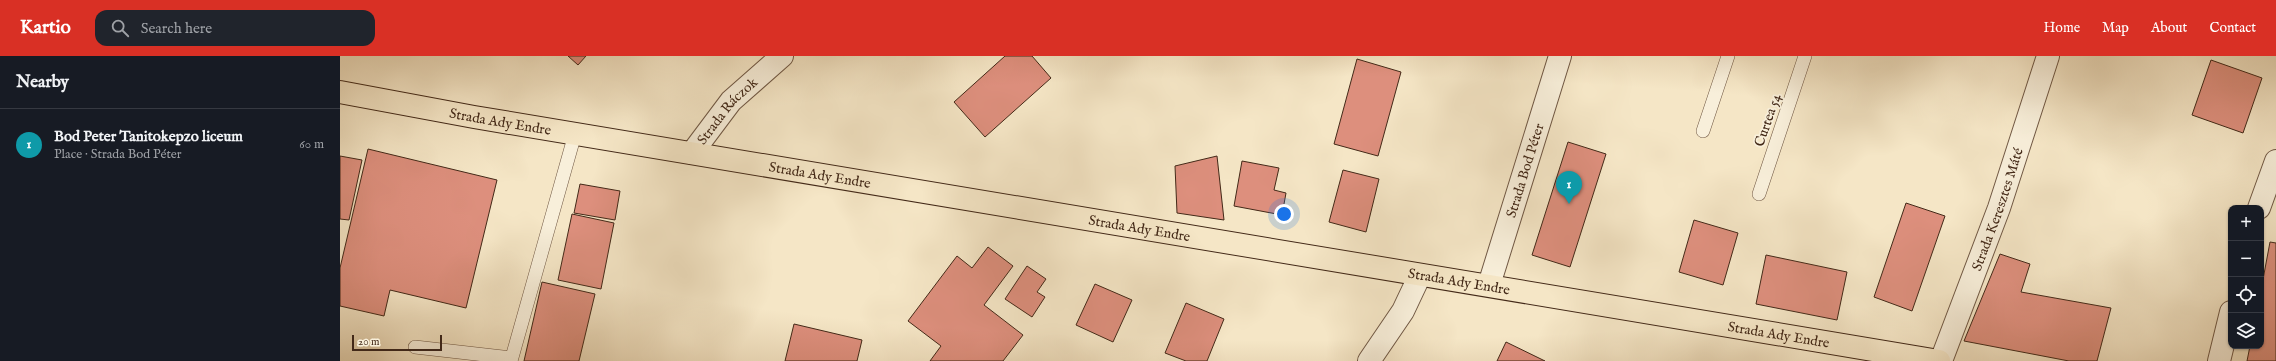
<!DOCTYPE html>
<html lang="en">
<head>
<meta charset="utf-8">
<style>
	:root { --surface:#171b24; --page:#20242c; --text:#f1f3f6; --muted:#9ea1a6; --line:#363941; --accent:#d93025 }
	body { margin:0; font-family:"IM FELL English",serif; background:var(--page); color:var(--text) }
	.controls { position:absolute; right:12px; bottom:12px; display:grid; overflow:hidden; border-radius:8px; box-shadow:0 1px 3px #0004 }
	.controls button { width:36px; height:36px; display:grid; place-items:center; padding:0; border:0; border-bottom:1px solid var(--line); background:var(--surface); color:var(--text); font:20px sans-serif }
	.scale { position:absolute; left:12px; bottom:10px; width:90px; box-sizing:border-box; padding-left:4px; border:2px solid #432918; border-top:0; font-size:11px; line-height:14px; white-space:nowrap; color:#432918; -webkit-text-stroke:3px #f8efda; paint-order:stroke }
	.you { position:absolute; left:944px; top:158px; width:14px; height:14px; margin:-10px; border:3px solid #fff; border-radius:50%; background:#1a73e8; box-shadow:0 0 0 6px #1a73e833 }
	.badge { display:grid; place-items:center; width:26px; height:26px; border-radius:50%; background:var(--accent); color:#fff; font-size:13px; font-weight:700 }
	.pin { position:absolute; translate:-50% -33px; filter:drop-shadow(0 1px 2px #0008) }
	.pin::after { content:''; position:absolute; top:21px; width:14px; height:12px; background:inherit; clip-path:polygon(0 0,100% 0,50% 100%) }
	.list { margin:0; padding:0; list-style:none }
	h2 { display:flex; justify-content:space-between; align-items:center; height:52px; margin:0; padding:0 16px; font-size:17px }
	h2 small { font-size:13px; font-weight:400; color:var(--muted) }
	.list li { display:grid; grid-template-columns:26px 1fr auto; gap:12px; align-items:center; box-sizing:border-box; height:72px; padding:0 16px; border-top:1px solid var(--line) }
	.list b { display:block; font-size:15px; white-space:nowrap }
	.list p { margin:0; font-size:13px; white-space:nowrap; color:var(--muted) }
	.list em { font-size:13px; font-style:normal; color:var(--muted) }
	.icon { flex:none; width:22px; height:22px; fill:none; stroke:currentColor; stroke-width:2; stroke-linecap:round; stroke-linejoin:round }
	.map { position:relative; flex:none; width:1936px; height:305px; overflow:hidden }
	header { display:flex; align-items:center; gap:24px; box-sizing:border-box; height:56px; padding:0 20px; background:var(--accent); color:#fff }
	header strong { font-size:19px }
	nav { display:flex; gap:22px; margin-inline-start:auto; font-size:14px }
	.search { width:280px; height:36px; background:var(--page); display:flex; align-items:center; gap:10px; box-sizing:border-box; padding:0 14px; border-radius:12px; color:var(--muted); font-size:15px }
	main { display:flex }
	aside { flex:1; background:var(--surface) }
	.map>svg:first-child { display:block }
	.building { fill:#dd8f7d; stroke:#432918 }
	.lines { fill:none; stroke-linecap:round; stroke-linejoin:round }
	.lane-casing { stroke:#705844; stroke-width:14 }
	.street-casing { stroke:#705844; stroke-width:24 }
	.primary-casing { stroke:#432918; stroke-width:24 }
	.lane { stroke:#f8efda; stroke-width:13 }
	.street { stroke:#f8efda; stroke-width:22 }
	.primary { stroke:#f5e6c6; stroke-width:22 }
	.labels { text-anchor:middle; stroke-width:3.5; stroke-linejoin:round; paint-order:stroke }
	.street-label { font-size:14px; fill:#432918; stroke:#f8efda }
</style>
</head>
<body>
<header>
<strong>Kartio</strong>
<div class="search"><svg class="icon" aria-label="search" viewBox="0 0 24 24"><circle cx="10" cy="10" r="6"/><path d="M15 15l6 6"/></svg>Search here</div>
<nav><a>Home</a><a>Map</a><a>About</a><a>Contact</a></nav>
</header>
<main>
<aside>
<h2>Nearby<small></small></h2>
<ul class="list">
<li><span class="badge" style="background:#0f9aa8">1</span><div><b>Bod Peter Tanitokepzo liceum</b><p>Place · Strada Bod Péter</p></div><em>60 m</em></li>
</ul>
</aside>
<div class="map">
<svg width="1936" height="305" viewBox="0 0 1936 305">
	<rect width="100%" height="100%" fill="#f5e6c6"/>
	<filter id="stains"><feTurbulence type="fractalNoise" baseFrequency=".005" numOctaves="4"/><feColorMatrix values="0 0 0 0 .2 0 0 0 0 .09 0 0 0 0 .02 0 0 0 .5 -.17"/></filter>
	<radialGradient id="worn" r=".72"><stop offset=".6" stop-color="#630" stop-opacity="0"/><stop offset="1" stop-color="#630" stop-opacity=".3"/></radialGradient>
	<g class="building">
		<path d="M 228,0 L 246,0 L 238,9 Z"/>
		<path d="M 665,0 L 692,0 L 711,22 L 645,81 L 614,46 Z"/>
		<path d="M 1017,3 L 1061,16 L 1038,100 L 994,88 Z"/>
		<path d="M 1871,4 L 1922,22 L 1903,77 L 1852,59 Z"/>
		<path d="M 1228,86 L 1266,98 L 1230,211 L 1192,199 Z"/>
		<path d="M 28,93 L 157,124 L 126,252 L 50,234 L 44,260 L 0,250 L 0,212 Z"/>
		<path d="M 0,100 L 22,104 L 9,164 L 0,163 Z"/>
		<path d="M 877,100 L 884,164 L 837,157 L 835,110 Z"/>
		<path d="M 902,105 L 939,112 L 934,134 L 946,137 L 942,159 L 894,150 Z"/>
		<path d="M 1003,114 L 1039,123 L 1026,176 L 989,166 Z"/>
		<path d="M 240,128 L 280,135 L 275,164 L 234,157 Z"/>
		<path d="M 1566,147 L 1605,160 L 1572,255 L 1534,241 Z"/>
		<path d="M 232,158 L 274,167 L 261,233 L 218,224 Z"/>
		<path d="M 1354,164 L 1398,177 L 1383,229 L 1339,216 Z"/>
		<path d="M 1930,186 L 1936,187 L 1936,305 L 1907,305 L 1910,290 L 1921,290 L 1921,234 Z"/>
		<path d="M 648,191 L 673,210 L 644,249 L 683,279 L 663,305 L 590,305 L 601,290 L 568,265 L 617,200 L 632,212 Z"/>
		<path d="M 1660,198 L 1690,208 L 1681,236 L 1771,252 L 1757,305 L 1729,305 L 1624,285 Z"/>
		<path d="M 1426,199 L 1507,216 L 1497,264 L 1416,248 Z"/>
		<path d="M 687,210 L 706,223 L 697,236 L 705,241 L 692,261 L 665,243 Z"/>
		<path d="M 202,226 L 255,238 L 239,305 L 184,305 Z"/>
		<path d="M 755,228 L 792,244 L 773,286 L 736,269 Z"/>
		<path d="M 846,247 L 884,263 L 867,305 L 846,305 L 825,297 Z"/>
		<path d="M 454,268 L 522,284 L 517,305 L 445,305 Z"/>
		<path d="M 1166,286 L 1205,305 L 1157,305 Z"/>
	</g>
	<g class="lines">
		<g class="lane-casing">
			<g id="lane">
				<path d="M 1363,75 L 1388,0"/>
				<path d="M 1419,138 L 1465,0"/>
				<path d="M 75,291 L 171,302"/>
				<path d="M 171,305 L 235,78"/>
			</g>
		</g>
		<g class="street-casing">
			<g id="street">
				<path id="s1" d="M 352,97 L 391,45 L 442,0"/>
				<path d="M 1919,152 L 1936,105"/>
				<path id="s2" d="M 1149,229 L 1220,0"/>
				<path d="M 1029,305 L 1063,255 L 1080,219"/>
				<path id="s3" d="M 1601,305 L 1659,152 L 1708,0"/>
				<path d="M 1879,305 L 1891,256"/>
			</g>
		</g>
		<g class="primary-casing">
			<g id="primary">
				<path id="s4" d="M 0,36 L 134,61 L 1599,305"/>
			</g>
		</g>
		<use href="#lane" class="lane"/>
		<use href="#street" class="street"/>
		<use href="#primary" class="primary"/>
	</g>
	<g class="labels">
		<g class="street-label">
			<text dy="5" stroke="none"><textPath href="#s1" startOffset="55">Strada Ráczok</textPath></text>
			<text transform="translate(1427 64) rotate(-71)" y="5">Curtea 54</text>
			<text dy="5" stroke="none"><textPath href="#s4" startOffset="163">Strada Ady Endre</textPath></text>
			<text dy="5" stroke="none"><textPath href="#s2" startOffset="120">Strada Bod Péter</textPath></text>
			<text dy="5" stroke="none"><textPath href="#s4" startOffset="487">Strada Ady Endre</textPath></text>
			<text dy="5" stroke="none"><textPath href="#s3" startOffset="162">Strada Keresztes Máté</textPath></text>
			<text dy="5" stroke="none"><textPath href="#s4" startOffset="811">Strada Ady Endre</textPath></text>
			<text dy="5" stroke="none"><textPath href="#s4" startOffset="1135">Strada Ady Endre</textPath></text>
			<text dy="5" stroke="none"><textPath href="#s4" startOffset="1459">Strada Ady Endre</textPath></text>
		</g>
	</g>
	<rect width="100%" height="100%" filter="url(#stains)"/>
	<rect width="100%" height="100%" fill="url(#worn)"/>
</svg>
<div class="controls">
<button>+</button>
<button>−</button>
<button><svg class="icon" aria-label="locate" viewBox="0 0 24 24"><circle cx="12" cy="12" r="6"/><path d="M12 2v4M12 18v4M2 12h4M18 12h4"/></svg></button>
<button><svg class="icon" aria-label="layers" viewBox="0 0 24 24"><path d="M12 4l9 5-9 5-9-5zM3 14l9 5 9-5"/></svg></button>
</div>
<div class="scale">20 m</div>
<div class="you"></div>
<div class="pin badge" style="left:1229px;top:148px;background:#0f9aa8">1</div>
</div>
</main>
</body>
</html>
